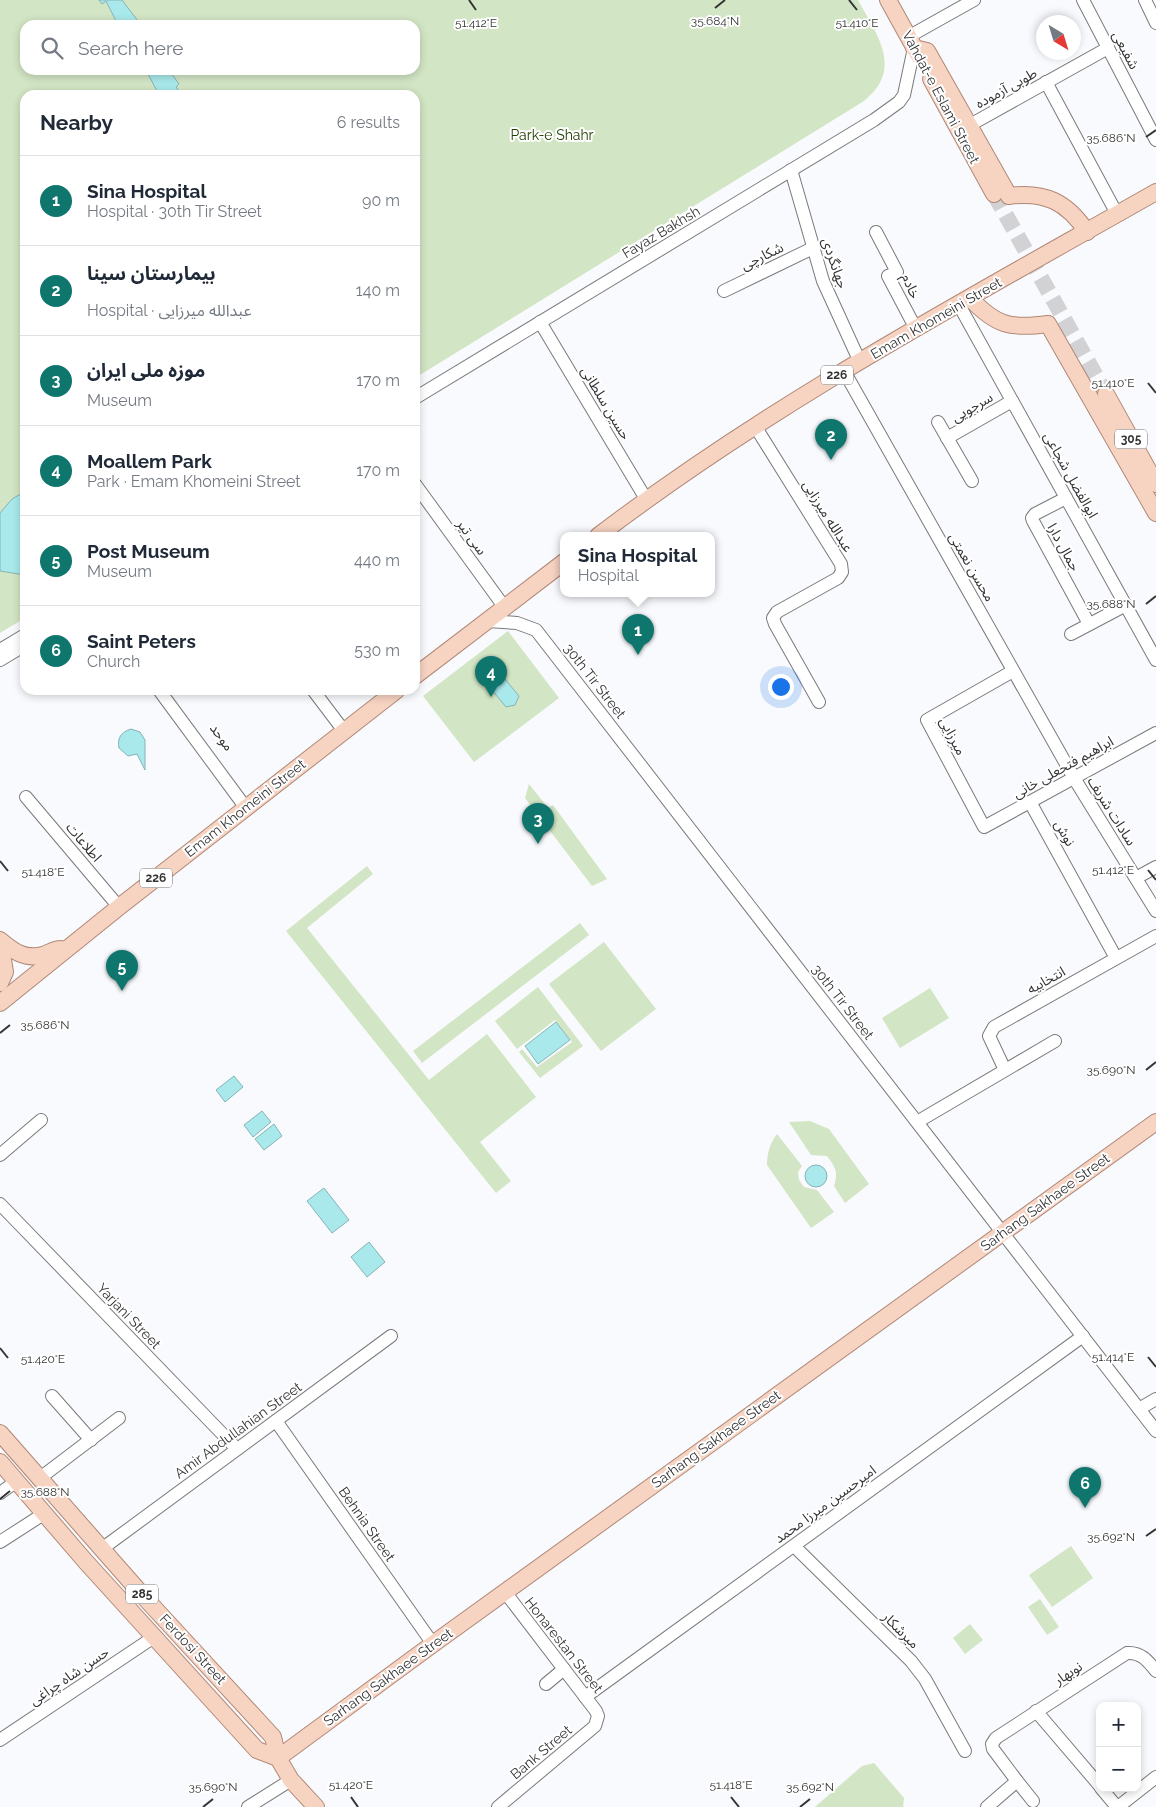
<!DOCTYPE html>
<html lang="en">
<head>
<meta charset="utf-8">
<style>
	:root { --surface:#fff; --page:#f6f6f7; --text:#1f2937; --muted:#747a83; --line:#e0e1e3; --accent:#0f766e }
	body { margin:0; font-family:Raleway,"Noto Sans Arabic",sans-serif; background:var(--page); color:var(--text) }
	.controls { position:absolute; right:15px; bottom:15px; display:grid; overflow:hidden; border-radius:10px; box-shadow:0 2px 8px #0003 }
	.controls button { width:45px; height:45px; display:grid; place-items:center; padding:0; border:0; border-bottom:1px solid var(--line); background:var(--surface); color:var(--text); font:25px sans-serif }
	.compass { position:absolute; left:1036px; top:15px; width:45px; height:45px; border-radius:50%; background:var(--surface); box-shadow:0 2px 8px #0003; rotate:142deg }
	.you { position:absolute; left:780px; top:686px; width:18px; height:18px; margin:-12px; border:4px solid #fff; border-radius:50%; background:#1a73e8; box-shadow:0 0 0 8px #1a73e833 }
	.badge { display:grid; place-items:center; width:32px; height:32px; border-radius:50%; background:var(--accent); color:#fff; font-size:16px; font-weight:700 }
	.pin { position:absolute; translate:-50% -41px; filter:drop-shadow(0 1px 2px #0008) }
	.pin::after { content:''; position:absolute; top:26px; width:18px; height:15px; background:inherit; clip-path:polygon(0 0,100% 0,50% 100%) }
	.popup { position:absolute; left:560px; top:532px; width:155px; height:65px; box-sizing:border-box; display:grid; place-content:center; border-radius:10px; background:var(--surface); filter:drop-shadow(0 1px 4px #0005); font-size:16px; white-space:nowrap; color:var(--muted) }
	.popup b { font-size:19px; color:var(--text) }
	.popup::after { content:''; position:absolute; left:50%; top:100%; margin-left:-10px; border:10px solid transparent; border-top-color:var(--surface) }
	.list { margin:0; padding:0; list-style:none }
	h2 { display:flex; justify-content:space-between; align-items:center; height:65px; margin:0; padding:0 20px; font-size:21px }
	h2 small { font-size:16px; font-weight:400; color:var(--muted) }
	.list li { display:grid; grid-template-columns:32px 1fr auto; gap:15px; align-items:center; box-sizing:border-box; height:90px; padding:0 20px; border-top:1px solid var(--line) }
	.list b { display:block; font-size:19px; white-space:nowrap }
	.list p { margin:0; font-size:16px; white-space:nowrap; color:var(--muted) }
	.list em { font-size:16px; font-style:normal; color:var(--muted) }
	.icon { flex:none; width:28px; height:28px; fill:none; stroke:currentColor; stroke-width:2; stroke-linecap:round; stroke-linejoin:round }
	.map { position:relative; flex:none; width:1156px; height:1807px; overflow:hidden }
	.search { position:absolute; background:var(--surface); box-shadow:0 2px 8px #0003; left:20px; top:20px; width:400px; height:55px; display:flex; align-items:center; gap:12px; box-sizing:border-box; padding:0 18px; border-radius:15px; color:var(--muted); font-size:19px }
	.panel { position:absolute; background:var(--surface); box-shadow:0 2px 8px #0003; left:20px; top:90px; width:400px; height:605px; border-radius:15px }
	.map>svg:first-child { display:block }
	.green { fill:#d2e5c4; fill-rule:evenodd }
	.water { fill:#a9e9eb; stroke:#86b3b5 }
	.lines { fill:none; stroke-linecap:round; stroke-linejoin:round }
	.major-tunnel { stroke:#d2d2d5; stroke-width:16; stroke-dasharray:16 8; stroke-linecap:butt }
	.minor-casing { stroke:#797a7c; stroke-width:14 }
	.major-casing { stroke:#b08877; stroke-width:18 }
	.minor { stroke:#fff; stroke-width:12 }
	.major { stroke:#f7d3c2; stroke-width:16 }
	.ticks { fill:none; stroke:#343436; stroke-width:2 }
	.labels { text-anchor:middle; stroke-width:4; stroke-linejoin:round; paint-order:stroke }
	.shield { fill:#fff; stroke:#717172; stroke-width:1 }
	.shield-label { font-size:12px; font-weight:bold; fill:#343436 }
	.street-label { font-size:14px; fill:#343436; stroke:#fff }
	.park-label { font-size:14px; fill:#213e00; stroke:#fff }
	.ticks-label { font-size:12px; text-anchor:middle; fill:#343436; stroke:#fff; stroke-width:4; stroke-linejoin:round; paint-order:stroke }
</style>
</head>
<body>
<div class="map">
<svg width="1156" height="1807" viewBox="0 0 1156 1807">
	<rect width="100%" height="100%" fill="#f9fafd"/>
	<g class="green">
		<path d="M 0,0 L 858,0 C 877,35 904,69 864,101 L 415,378 L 415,95 L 25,95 L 25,618 L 0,633 ZM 25,25 L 415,25 L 415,70 L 25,70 Z"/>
		<path d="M 508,631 L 559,698 L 474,762 L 423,696 Z"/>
		<path d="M 529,784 L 548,808 L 553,805 L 607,879 L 592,886 L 525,798 Z"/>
		<path d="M 367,866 L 373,874 L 307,928 L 429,1080 L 487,1034 L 536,1097 L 480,1142 L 511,1181 L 496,1193 L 286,931 Z"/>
		<path d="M 580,923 L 589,935 L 422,1063 L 413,1051 Z"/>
		<path d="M 604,942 L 656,1009 L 601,1051 L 549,984 Z"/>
		<path d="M 538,987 L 583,1046 L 540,1078 L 519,1052 L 522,1049 L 537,1067 L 572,1042 L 555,1020 L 517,1049 L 495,1021 Z"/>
		<path d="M 930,988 L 949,1018 L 900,1048 L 882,1018 Z"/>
		<path d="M 810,1121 L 829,1129 L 869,1184 L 845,1203 L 834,1186 C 839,1172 835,1167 827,1156 L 811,1155 L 789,1122 Z"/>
		<path d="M 777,1134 L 802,1166 L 798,1172 L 799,1180 L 804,1187 L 817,1190 L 834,1212 L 811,1228 L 767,1165 C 767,1154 770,1143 777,1134 Z"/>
		<path d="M 1071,1546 L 1093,1578 L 1052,1607 L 1029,1575 Z"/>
		<path d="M 1040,1599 L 1059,1627 L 1047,1635 L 1028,1607 Z"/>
		<path d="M 970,1624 L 983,1640 L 965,1654 L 953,1638 Z"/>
		<path d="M 874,1763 L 904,1798 L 903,1807 L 815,1807 L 862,1766 Z"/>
	</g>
	<g class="water">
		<path d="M 99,0 L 122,0 L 141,25 L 118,25 L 106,1 L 102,4 Z"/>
		<path d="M 146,70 L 169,70 L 179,84 L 176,87 L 182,95 L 159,95 Z"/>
		<path d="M 19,495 L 25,495 L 25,575 L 0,571 L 0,513 L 12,499 Z"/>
		<path d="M 495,667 L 519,696 L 515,705 L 506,707 L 481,677 L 486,669 Z"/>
		<path d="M 131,729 L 140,732 L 145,740 L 145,770 L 137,754 L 128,756 L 119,748 C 117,738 121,732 131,729 Z"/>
		<path d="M 556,1022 L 570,1040 L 538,1064 L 525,1046 Z"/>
		<path d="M 234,1076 L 243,1087 L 225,1102 L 216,1090 Z"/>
		<path d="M 262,1111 L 271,1122 L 253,1137 L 244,1125 Z"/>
		<path d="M 274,1124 L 282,1136 L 264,1150 L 255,1139 Z"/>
		<circle cx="816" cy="1176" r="11"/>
		<path d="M 324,1188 L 349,1220 L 332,1233 L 307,1201 Z"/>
		<path d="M 369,1242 L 385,1262 L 367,1277 L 351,1257 Z"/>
	</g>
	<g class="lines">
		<path class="major-tunnel" d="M 994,194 L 1106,394"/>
		<g class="minor-casing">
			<g id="minor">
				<path d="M 1083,0 L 1156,140"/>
				<path d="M 1145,0 L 1156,23"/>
				<path d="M 908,37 L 974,0"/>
				<path d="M 1046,82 L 1117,214"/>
				<path d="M 970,125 L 1108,48"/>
				<path d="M 791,170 L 823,281 L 860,362"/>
				<path d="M 876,232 L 897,272 L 888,276 L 916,329"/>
				<path d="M 724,291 L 813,248"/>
				<path d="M 959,305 L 1156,660"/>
				<path d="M 540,322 L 646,499"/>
				<path d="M 844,371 L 1074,778 L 1156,911"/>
				<path d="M 415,398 L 874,120 L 899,102 L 904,95 L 914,48"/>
				<path d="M 938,422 L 972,481"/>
				<path d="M 755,426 L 841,564 L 842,572 L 838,578 L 777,612 L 773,618 L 775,624 L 819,702"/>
				<path d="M 947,438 L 1012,401"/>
				<path d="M 415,484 L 505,608"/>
				<path d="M 1066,498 L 1035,514 L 1032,518 L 1033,521 L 1089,624"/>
				<path d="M 488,621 L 517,623 L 536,630 L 1156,1431"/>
				<path d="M 1071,634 L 1126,605"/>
				<path d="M 0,650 L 25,635"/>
				<path d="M 0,660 L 25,645"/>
				<path d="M 1013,671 L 927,720 L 984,827 L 1156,733"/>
				<path d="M 159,690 L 246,808"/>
				<path d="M 313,690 L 344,731"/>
				<path d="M 26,797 L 119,907"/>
				<path d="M 1030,802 L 1116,958"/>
				<path d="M 1136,878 L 1156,867"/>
				<path d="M 1005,1070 L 989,1036 L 994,1027 L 1156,936"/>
				<path d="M 917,1122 L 1055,1041"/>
				<path d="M 0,1155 L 41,1120"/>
				<path d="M 0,1204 L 237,1449"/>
				<path d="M 52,1396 L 91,1440"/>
				<path d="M 1139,1409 L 1156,1399"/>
				<path d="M 276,1421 L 433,1644"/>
				<path d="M 40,1478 L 119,1418"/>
				<path d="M 0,1493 L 17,1481"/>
				<path d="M 0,1542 L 45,1513"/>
				<path d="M 794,1546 L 911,1661 L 925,1679 L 965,1751"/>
				<path d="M 103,1548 L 391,1336"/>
				<path d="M 546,1684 L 564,1669"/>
				<path d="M 585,1697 L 1083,1336"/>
				<path d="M 1036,1711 L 1100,1786"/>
				<path d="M 0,1740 L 154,1637"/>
				<path d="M 1017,1781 L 1033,1801"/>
				<path d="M 1101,1788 L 1117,1807"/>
				<path d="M 248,1807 L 291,1780"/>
				<path d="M 498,1807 L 595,1726 L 598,1716 L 596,1711 L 505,1592"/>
				<path d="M 987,1807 L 1017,1781 L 993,1749 L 992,1744 L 996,1738 L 1127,1653 C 1141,1652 1148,1661 1156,1671"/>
				<path d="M 1118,1807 L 1156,1777"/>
			</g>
		</g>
		<g class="major-casing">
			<g id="major">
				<path d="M 888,0 L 919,56"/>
				<path d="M 914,48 L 927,51 L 1009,196 C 1045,191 1067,202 1087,232"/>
				<path d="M 931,79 L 994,194"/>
				<path d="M 970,298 C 996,326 1011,329 1048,324 L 1156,513"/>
				<path d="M 1106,394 L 1156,484"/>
				<path d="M 598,536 C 772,403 966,300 1156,192"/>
				<path d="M 415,676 L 564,562"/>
				<path d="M 0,940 C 13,951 25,960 43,955 C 49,953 54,949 61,949"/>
				<path d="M 0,941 L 5,972 L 0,983"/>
				<path d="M 0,1003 L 119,907 L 397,690"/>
				<path d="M 0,1433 L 145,1598 L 273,1737 L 278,1758 L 291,1780 L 316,1807"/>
				<path d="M 0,1462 L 86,1562 L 257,1750 L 278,1758"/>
				<path d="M 278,1758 L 433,1644 L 1156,1122"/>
			</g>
		</g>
		<use href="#minor" class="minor"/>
		<use href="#major" class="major"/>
	</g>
	<path class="ticks" d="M 469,0 L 476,10M 849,0 L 857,10M 715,8 L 725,0M 1146,137 L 1156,130M 1148,383 L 1156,393M 1146,604 L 1156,596M 0,861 L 8,871M 1148,870 L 1156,880M 0,1033 L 10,1025M 1146,1070 L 1156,1062M 0,1348 L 8,1358M 1148,1357 L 1156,1367M 0,1499 L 10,1491M 1146,1536 L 1156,1529M 351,1797 L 358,1807M 731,1797 L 739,1807M 203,1807 L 213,1799M 800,1807 L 810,1799"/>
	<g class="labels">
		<g class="shield">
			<rect x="821" y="365.5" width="32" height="19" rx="4"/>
			<rect x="1115" y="429.5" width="32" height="19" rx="4"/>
			<rect x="140" y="868.5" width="32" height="19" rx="4"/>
			<rect x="126" y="1584.5" width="32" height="19" rx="4"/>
		</g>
		<g class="shield-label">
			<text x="837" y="379">226</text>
			<text x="1131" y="443">305</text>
			<text x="156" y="882">226</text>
			<text x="142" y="1598">285</text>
		</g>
		<g class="street-label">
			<text transform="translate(1126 50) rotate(62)" y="5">شفیعی</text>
			<text transform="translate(1006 88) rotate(-29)" y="5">طوبی آزموده</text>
			<text transform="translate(941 97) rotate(62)" y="5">Vahdat-e Eslami Street</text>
			<text transform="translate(661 232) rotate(-31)" y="5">Fayaz Bakhsh</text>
			<text transform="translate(762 256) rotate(-26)" y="5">شکارچی</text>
			<text transform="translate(835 263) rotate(71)" y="5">جهانگردی</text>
			<text transform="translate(911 286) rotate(66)" y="5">خادم</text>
			<text transform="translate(936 318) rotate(-30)" y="5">Emam Khomeini Street</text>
			<text transform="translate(606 403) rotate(59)" y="5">حسین سلطانی</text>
			<text transform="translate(972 407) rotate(-30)" y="5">سرجویی</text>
			<text transform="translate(1071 475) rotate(61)" y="5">ابوالفضل شجاعی</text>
			<text transform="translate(828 516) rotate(58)" y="5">عبدالله میرزایی</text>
			<text transform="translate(472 537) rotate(54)" y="5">سی تیر</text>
			<text transform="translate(1064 547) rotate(61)" y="5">جمال دارا</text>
			<text transform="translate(972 567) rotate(60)" y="5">محسن نعمتی</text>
			<text transform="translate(595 681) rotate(52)" y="5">30th Tir Street</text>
			<text transform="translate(953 736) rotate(63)" y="5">میرزایی</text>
			<text transform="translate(222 737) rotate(54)" y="5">موحد</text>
			<text transform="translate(1063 767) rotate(-29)" y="5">ابراهیم فتحعلی خانی</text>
			<text transform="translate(245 808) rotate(-38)" y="5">Emam Khomeini Street</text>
			<text transform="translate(1112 811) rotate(58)" y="5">سادات شریف</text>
			<text transform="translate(1065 833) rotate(61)" y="5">نوش</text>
			<text transform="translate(84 842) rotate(50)" y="5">اطلاعات</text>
			<text transform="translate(1046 980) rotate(-29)" y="5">انتخابیه</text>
			<text transform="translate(843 1002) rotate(52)" y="5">30th Tir Street</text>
			<text transform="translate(1045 1202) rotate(-36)" y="5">Sarhang Sakhaee Street</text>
			<text transform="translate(129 1316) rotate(46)" y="5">Yarjani Street</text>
			<text transform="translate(238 1430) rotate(-36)" y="5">Amir Abdullahian Street</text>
			<text transform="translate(716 1439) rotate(-36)" y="5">Sarhang Sakhaee Street</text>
			<text transform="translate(825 1504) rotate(-36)" y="5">امیرحسین میرزا محمد</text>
			<text transform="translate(367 1524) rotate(55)" y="5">Behnia Street</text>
			<text transform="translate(901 1630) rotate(45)" y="5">میرشکار</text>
			<text transform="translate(564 1645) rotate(52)" y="5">Honarestan Street</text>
			<text transform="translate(193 1649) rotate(47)" y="5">Ferdosi Street</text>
			<text transform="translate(1068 1673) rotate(-33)" y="5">نوبهار</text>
			<text transform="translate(69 1676) rotate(-34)" y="5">حسن شاه چراغی</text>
			<text transform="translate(388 1677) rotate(-36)" y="5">Sarhang Sakhaee Street</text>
			<text transform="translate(541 1752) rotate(-40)" y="5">Bank Street</text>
		</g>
		<g class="park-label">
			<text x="552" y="140">Park-e Shahr</text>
		</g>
	</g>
	<g class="ticks-label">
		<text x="715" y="25">35.684°N</text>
		<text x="476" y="27">51.412°E</text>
		<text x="857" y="27">51.410°E</text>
		<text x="1111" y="142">35.686°N</text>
		<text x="1113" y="387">51.410°E</text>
		<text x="1111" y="608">35.688°N</text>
		<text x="1113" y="874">51.412°E</text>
		<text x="43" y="876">51.418°E</text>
		<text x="45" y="1029">35.686°N</text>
		<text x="1111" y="1074">35.690°N</text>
		<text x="1113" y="1361">51.414°E</text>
		<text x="43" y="1363">51.420°E</text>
		<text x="45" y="1496">35.688°N</text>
		<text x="1111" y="1541">35.692°N</text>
		<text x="351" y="1789">51.420°E</text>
		<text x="731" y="1789">51.418°E</text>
		<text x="213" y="1791">35.690°N</text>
		<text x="810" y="1791">35.692°N</text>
	</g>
</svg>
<div class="controls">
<button>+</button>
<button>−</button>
</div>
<svg class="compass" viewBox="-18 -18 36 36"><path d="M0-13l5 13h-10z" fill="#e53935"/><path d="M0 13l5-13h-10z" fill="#747a83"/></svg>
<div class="you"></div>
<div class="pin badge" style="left:638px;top:655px">1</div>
<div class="popup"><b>Sina Hospital</b>Hospital</div>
<div class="pin badge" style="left:831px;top:460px">2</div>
<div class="pin badge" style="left:538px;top:844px">3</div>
<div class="pin badge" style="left:491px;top:697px">4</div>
<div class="pin badge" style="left:122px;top:991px">5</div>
<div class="pin badge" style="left:1085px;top:1508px">6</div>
<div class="search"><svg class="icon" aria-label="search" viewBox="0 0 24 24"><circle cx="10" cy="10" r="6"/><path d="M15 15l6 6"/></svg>Search here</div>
<section class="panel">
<h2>Nearby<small>6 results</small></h2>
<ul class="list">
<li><span class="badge">1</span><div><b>Sina Hospital</b><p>Hospital · 30th Tir Street</p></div><em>90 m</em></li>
<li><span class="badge">2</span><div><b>بیمارستان سینا</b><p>Hospital · عبدالله میرزایی</p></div><em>140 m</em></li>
<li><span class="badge">3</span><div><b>موزه ملی ایران</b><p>Museum</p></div><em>170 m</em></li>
<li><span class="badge">4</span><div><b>Moallem Park</b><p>Park · Emam Khomeini Street</p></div><em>170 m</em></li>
<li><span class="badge">5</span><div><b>Post Museum</b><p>Museum</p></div><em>440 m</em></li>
<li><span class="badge">6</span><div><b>Saint Peters</b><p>Church</p></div><em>530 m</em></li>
</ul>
</section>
</div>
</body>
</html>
